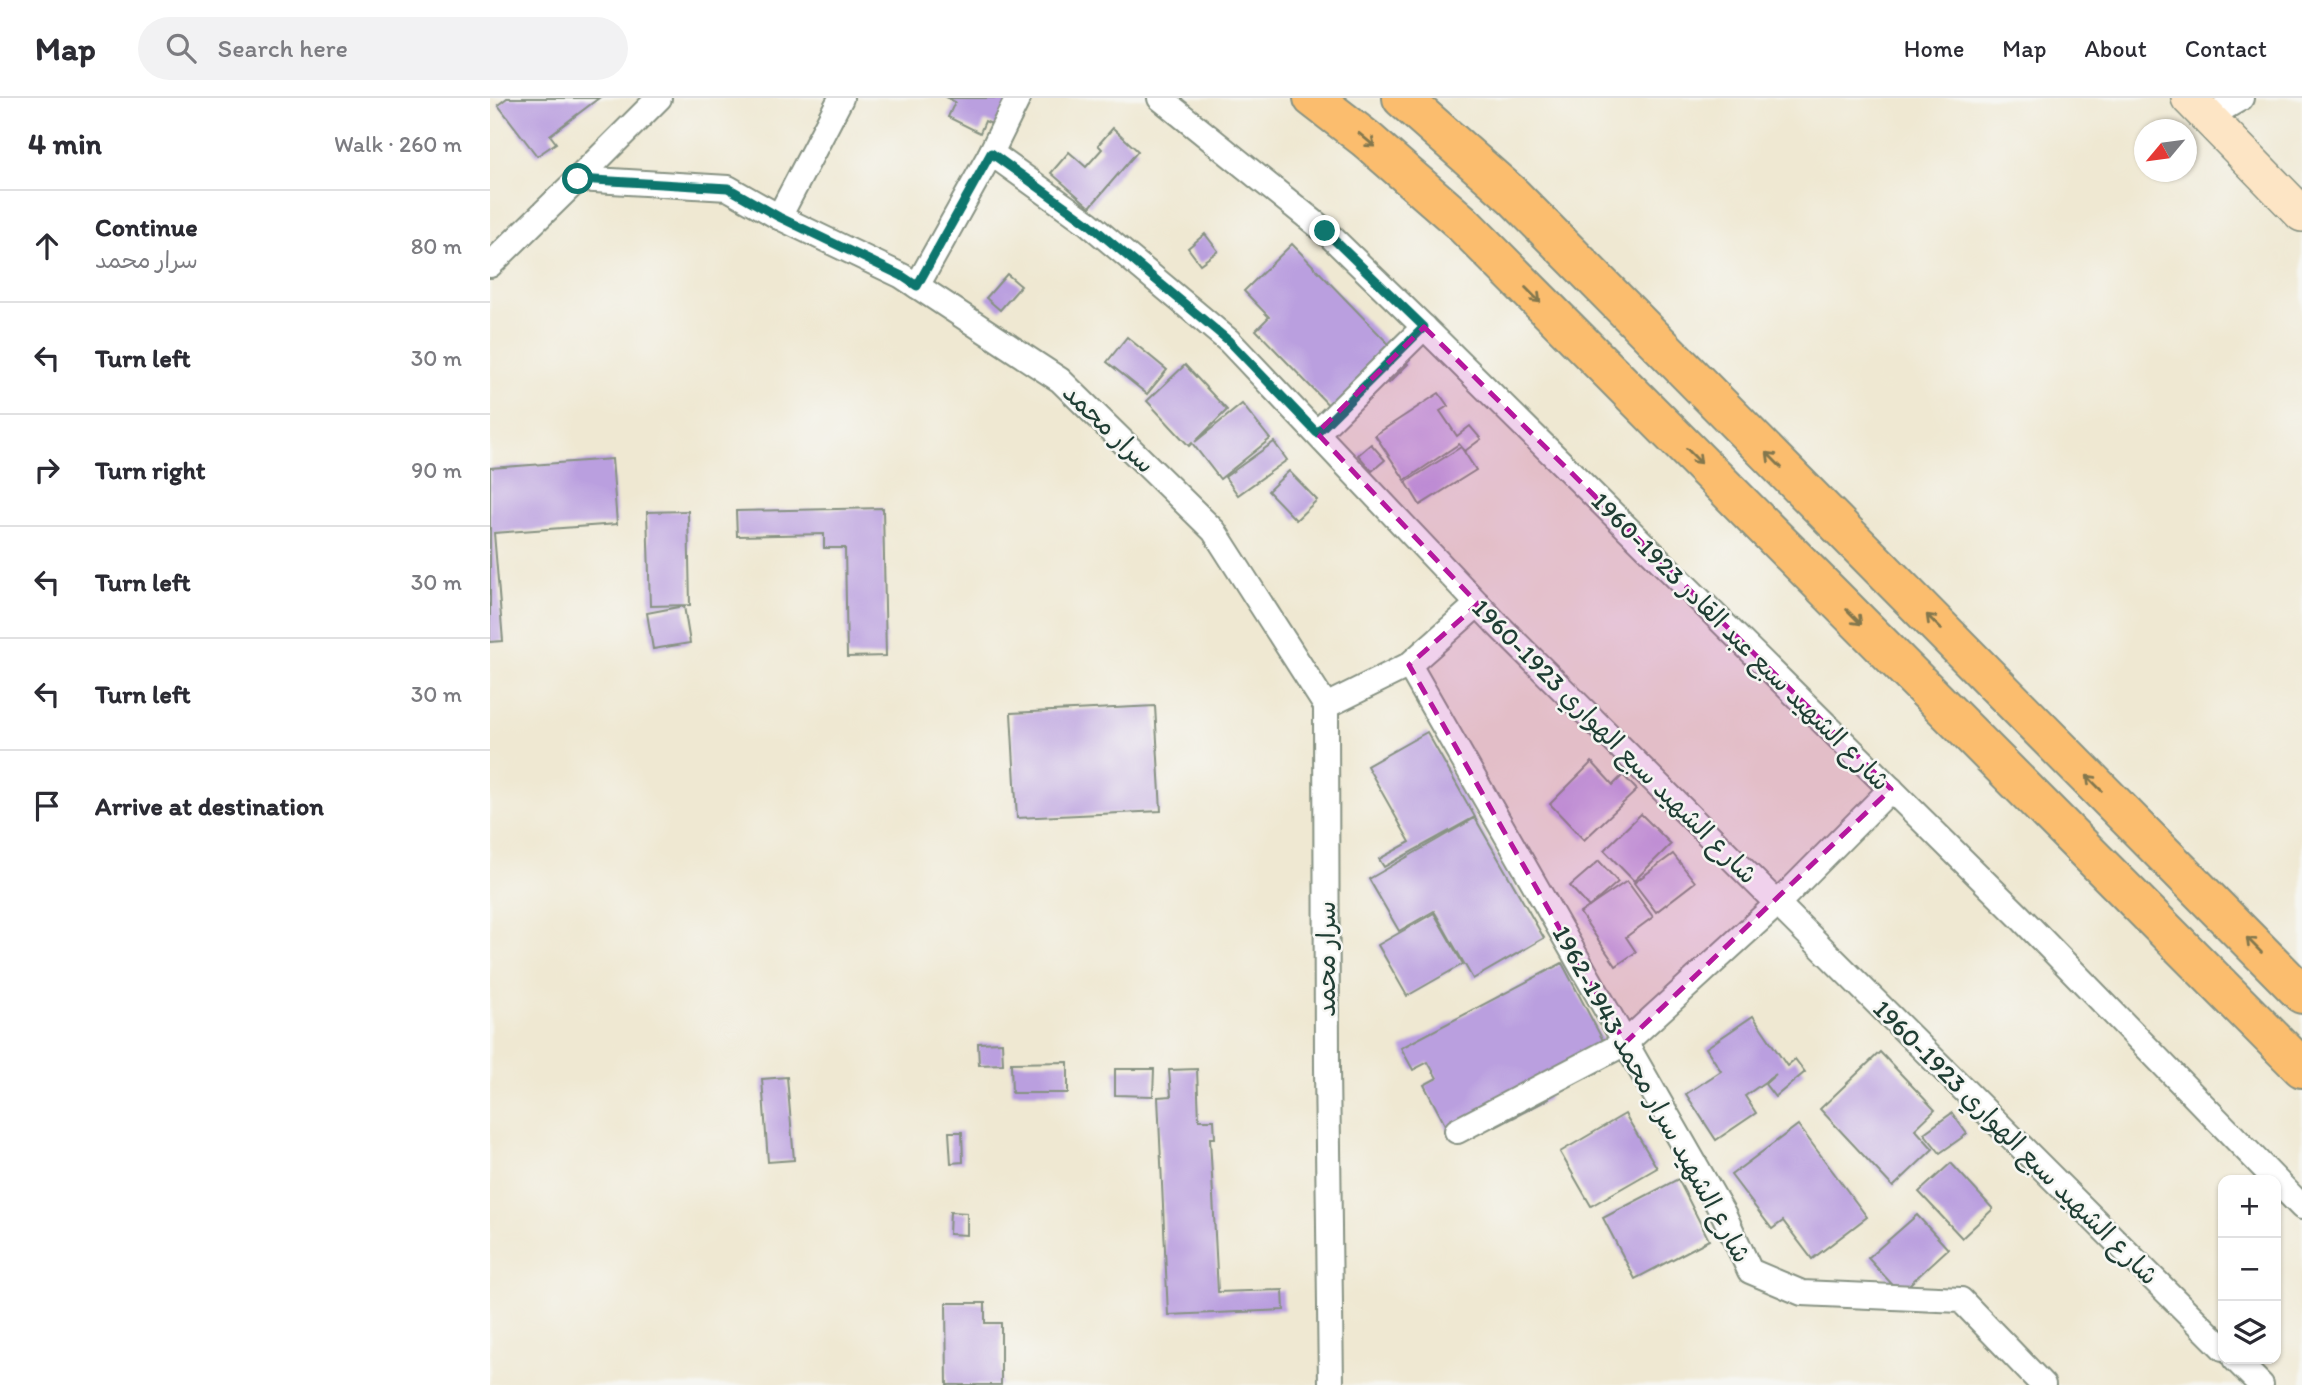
<!DOCTYPE html>
<html lang="en">
<head>
<meta charset="utf-8">
<style>
	:root { --surface:#fff; --page:#f2f2f3; --text:#2b2b33; --muted:#7c7c81; --line:#e1e1e2 }
	body { margin:0; font-family:Itim,"Playpen Sans Arabic",sans-serif; background:var(--page); color:var(--text) }
	.controls { position:absolute; right:21px; bottom:21px; display:grid; overflow:hidden; border-radius:14px; box-shadow:0 2px 5px #0004 }
	.controls button { width:63px; height:63px; display:grid; place-items:center; padding:0; border:0; border-bottom:2px solid var(--line); background:var(--surface); color:var(--text); font:35px sans-serif }
	.compass { position:absolute; left:1644px; top:21px; width:63px; height:63px; border-radius:50%; background:var(--surface); box-shadow:0 2px 5px #0004; rotate:241deg }
	.stop { position:absolute; width:21px; height:21px; margin:-16px; border:5px solid #0f766e; border-radius:50%; background:#fff }
	.stop.end { background:#0f766e; border-color:#fff; box-shadow:0 2px 7px #0008 }
	.list { margin:0; padding:0; list-style:none }
	h2 { display:flex; justify-content:space-between; align-items:center; height:91px; margin:0; padding:0 28px; font-size:30px }
	h2 small { font-size:23px; font-weight:400; color:var(--muted) }
	.list li { display:grid; grid-template-columns:46px 1fr auto; gap:21px; align-items:center; box-sizing:border-box; height:112px; padding:0 28px; border-top:2px solid var(--line) }
	.list b { display:block; font-size:26px; white-space:nowrap }
	.list p { margin:0; font-size:23px; white-space:nowrap; color:var(--muted) }
	.list em { font-size:23px; font-style:normal; color:var(--muted) }
	.icon { flex:none; width:38px; height:38px; fill:none; stroke:currentColor; stroke-width:2; stroke-linecap:round; stroke-linejoin:round }
	.map { position:relative; flex:none; width:1812px; height:1287px; overflow:hidden }
	header { display:flex; align-items:center; gap:42px; box-sizing:border-box; height:98px; padding:0 35px; background:var(--surface); border-bottom:2px solid var(--line) }
	header strong { font-size:33px }
	nav { display:flex; gap:38px; margin-inline-start:auto; font-size:24px }
	.search { width:490px; height:63px; background:var(--page); display:flex; align-items:center; gap:18px; box-sizing:border-box; padding:0 24px; border-radius:38px; color:var(--muted); font-size:26px }
	main { display:flex }
	aside { flex:1; background:var(--surface) }
	.map>svg:first-child { display:block }
	.building { fill:#ba9fdf }
	.lines { fill:none; stroke-linecap:round; stroke-linejoin:round }
	.street-casing { stroke:#879283; stroke-width:28 }
	.secondary-casing { stroke:#879283; stroke-width:38 }
	.highway-casing { stroke:#879283; stroke-width:42 }
	.street { stroke:#fff; stroke-width:24 }
	.secondary { stroke:#fde5c5; stroke-width:35 }
	.highway { stroke:#fbbd6e; stroke-width:38 }
	.oneway { stroke:#82774e }
	.route { stroke:#0f766e; stroke-width:9 }
	.marked { fill:#b5179e; fill-opacity:0.2; stroke:#b5179e; stroke-width:5; stroke-dasharray:14 9; stroke-linejoin:round }
	.labels { text-anchor:middle; stroke-width:5; stroke-linejoin:round; paint-order:stroke }
	.street-label { font-size:26px; fill:#1f3d34; stroke:#f6f6f2 }
</style>
</head>
<body>
<header>
<strong>Map</strong>
<div class="search"><svg class="icon" aria-label="search" viewBox="0 0 24 24"><circle cx="10" cy="10" r="6"/><path d="M15 15l6 6"/></svg>Search here</div>
<nav><a>Home</a><a>Map</a><a>About</a><a>Contact</a></nav>
</header>
<main>
<aside>
<h2>4 min<small>Walk · 260 m</small></h2>
<ul class="list">
<li><svg class="icon" aria-label="ahead" viewBox="0 0 24 24"><path d="M12 20V5M6 11l6-6 6 6"/></svg><div><b>Continue</b><p>سرار محمد</p></div><em>80 m</em></li>
<li><svg class="icon" aria-label="left" viewBox="0 0 24 24"><path d="M17 20v-9H6M10 6l-5 5 5 5"/></svg><div><b>Turn left</b></div><em>30 m</em></li>
<li><svg class="icon" aria-label="right" viewBox="0 0 24 24"><path d="M7 20v-9h11M14 6l5 5-5 5"/></svg><div><b>Turn right</b></div><em>90 m</em></li>
<li><svg class="icon" aria-label="left" viewBox="0 0 24 24"><path d="M17 20v-9H6M10 6l-5 5 5 5"/></svg><div><b>Turn left</b></div><em>30 m</em></li>
<li><svg class="icon" aria-label="left" viewBox="0 0 24 24"><path d="M17 20v-9H6M10 6l-5 5 5 5"/></svg><div><b>Turn left</b></div><em>30 m</em></li>
<li><svg class="icon" aria-label="arrive" viewBox="0 0 24 24"><path d="M6 21V4h12l-3 4 3 4H6"/></svg><div><b>Arrive at destination</b></div></li>
</ul>
</aside>
<div class="map">
<svg width="1812" height="1287" viewBox="0 0 1812 1287">
	<rect width="100%" height="100%" fill="#f6f6f2"/>
	<filter id="ink" filterUnits="userSpaceOnUse"><feTurbulence type="fractalNoise" baseFrequency=".0143" numOctaves="2"/><feDisplacementMap in="SourceGraphic" scale="14" xChannelSelector="R" yChannelSelector="G"/><feConvolveMatrix kernelMatrix="1 2 1 2 8 2 1 2 1" color-interpolation-filters="sRGB"/></filter>
	<filter id="wash" filterUnits="userSpaceOnUse"><feTurbulence type="fractalNoise" baseFrequency=".00686" numOctaves="4" result="noise"/><feDisplacementMap in="SourceGraphic" scale="28" xChannelSelector="R" yChannelSelector="G"/><feGaussianBlur stdDeviation="1.57" result="paint"/><feColorMatrix in="noise" values="0 0 0 0 0 0 0 0 0 0 0 0 0 0 0 0 0 1.4 0 .05"/><feComposite in="paint" operator="in"/></filter>
	<g filter="url(#wash)">
		<rect width="100%" height="100%" fill="#efe8d2"/>
		<g id="blocks">
			<g class="building">
				<path d="M 17,0 L 109,0 L 60,37 L 66,45 L 47,58 L 8,7 Z"/>
				<path d="M 458,0 L 533,0 L 517,33 L 495,23 L 490,35 L 458,19 L 465,4 Z"/>
				<path d="M 623,30 L 648,53 L 600,109 L 561,75 L 579,54 L 596,69 L 612,51 L 608,47 Z"/>
				<path d="M 715,136 L 728,153 L 710,166 L 698,150 Z"/>
				<path d="M 802,146 L 918,266 L 899,285 L 891,277 L 849,318 L 766,232 L 779,219 L 754,193 Z"/>
				<path d="M 517,176 L 531,188 L 510,212 L 496,200 Z"/>
				<path d="M 637,239 L 677,272 L 657,296 L 617,264 Z"/>
				<path d="M 695,267 L 737,312 L 705,344 L 752,306 L 780,341 L 730,381 L 702,345 L 699,348 L 657,303 Z"/>
				<path d="M 949,295 L 958,308 L 950,313 L 967,338 L 980,328 L 991,341 L 975,353 L 969,346 L 915,382 L 885,337 Z"/>
				<path d="M 784,344 L 797,362 L 748,397 L 735,379 Z"/>
				<path d="M 881,346 L 895,362 L 882,373 L 868,357 Z"/>
				<path d="M 971,349 L 986,372 L 930,407 L 916,384 Z"/>
				<path d="M 122,361 L 127,426 L 4,435 L 13,543 L 0,544 L 0,370 Z"/>
				<path d="M 799,373 L 827,402 L 806,422 L 778,393 Z"/>
				<path d="M 393,410 L 396,558 L 357,559 L 355,450 L 334,450 L 334,436 L 247,438 L 246,413 Z"/>
				<path d="M 198,413 L 200,507 L 160,508 L 157,414 Z"/>
				<path d="M 194,508 L 200,545 L 163,551 L 157,515 Z"/>
				<path d="M 665,608 L 671,713 L 527,720 L 521,615 Z"/>
				<path d="M 937,634 L 985,719 L 894,769 L 889,761 L 920,744 L 877,668 Z"/>
				<path d="M 1102,664 L 1123,687 L 1133,677 L 1147,692 L 1094,742 L 1060,706 Z"/>
				<path d="M 1151,716 L 1181,746 L 1144,783 L 1114,752 Z"/>
				<path d="M 985,720 L 1054,840 L 983,881 L 944,813 L 909,833 L 879,781 Z"/>
				<path d="M 1183,756 L 1205,784 L 1166,814 L 1144,785 Z"/>
				<path d="M 1109,763 L 1128,784 L 1099,809 L 1080,788 Z"/>
				<path d="M 1137,783 L 1163,819 L 1136,839 L 1146,854 L 1126,868 L 1090,815 Z"/>
				<path d="M 944,815 L 973,866 L 917,898 L 888,847 Z"/>
				<path d="M 1072,865 L 1116,948 L 1050,983 L 1059,1001 L 1006,1029 L 1002,1022 L 963,1042 L 934,987 L 947,980 L 938,964 L 923,972 L 911,950 Z"/>
				<path d="M 1263,918 L 1297,968 L 1305,961 L 1315,974 L 1285,999 L 1275,986 L 1286,976 L 1255,998 L 1266,1015 L 1226,1042 L 1196,996 L 1231,973 L 1216,950 Z"/>
				<path d="M 512,944 L 513,966 L 489,967 L 488,945 Z"/>
				<path d="M 1390,954 L 1445,1012 L 1425,1031 L 1443,1051 L 1403,1089 L 1330,1011 Z"/>
				<path d="M 578,964 L 578,995 L 522,995 L 521,965 Z"/>
				<path d="M 625,971 L 664,971 L 663,998 L 625,997 Z"/>
				<path d="M 707,971 L 709,1022 L 724,1022 L 725,1040 L 720,1040 L 728,1194 L 793,1192 L 794,1212 L 678,1217 L 668,999 L 681,998 L 679,972 Z"/>
				<path d="M 297,979 L 304,1062 L 278,1064 L 272,981 Z"/>
				<path d="M 1462,1015 L 1477,1036 L 1450,1055 L 1434,1035 Z"/>
				<path d="M 1135,1016 L 1167,1070 L 1101,1108 L 1070,1054 Z"/>
				<path d="M 1308,1027 L 1377,1119 L 1322,1161 L 1293,1123 L 1282,1131 L 1241,1077 Z"/>
				<path d="M 459,1034 L 472,1034 L 473,1064 L 461,1065 Z"/>
				<path d="M 1461,1065 L 1503,1111 L 1472,1140 L 1429,1094 Z"/>
				<path d="M 1188,1081 L 1219,1142 L 1145,1181 L 1113,1120 Z"/>
				<path d="M 460,1114 L 477,1115 L 477,1137 L 459,1136 Z"/>
				<path d="M 1427,1117 L 1458,1151 L 1410,1195 L 1378,1160 Z"/>
				<path d="M 456,1205 L 495,1205 L 495,1225 L 511,1225 L 511,1287 L 457,1287 Z"/>
			</g>
		</g>
	</g>
	<g filter="url(#ink)">
		<use href="#blocks" fill-opacity="0" stroke="#879283" stroke-width="2"/>
		<g class="lines">
			<g class="street-casing">
				<g id="street">
					<path d="M 169,0 L 88,81 L 238,90 L 289,119 L 412,178 L 570,282 L 724,433 L 836,608 L 837,970 L 841,1287"/>
					<path d="M 670,0 L 835,133 L 934,229 L 1529,818 L 1812,1109"/>
					<path d="M 1718,19 L 1751,0"/>
					<path d="M 501,55 L 598,125 L 739,243 L 1005,524 L 1733,1250"/>
					<path d="M 289,119 L 351,0"/>
					<path d="M 0,167 L 88,81"/>
					<path d="M 427,188 L 501,55 L 528,0"/>
					<path d="M 827,335 L 934,229"/>
					<path d="M 919,567 L 1234,1117 L 1260,1173 L 1312,1195 L 1471,1202 L 1553,1287"/>
					<path d="M 836,608 L 919,567 L 988,506"/>
					<path d="M 967,1033 L 1135,945 L 1287,806 L 1401,691"/>
					<path d="M 1745,1261 L 1771,1287"/>
				</g>
			</g>
			<g class="secondary-casing">
				<path id="secondary" d="M 1699,0 L 1812,116"/>
			</g>
			<g class="highway-casing">
				<g id="highway">
					<path d="M 823,0 L 876,41 L 971,124 L 1812,970"/>
					<path d="M 912,0 L 1023,98 L 1812,896"/>
				</g>
			</g>
			<use href="#street" class="street"/>
			<use href="#secondary" class="secondary"/>
			<use href="#highway" class="highway"/>
		</g>
		<defs><path id="oneway-shaft" d="M-6 0H5M1.5-3L5.5 0L1.5 3" fill="none" stroke-width="1.6" stroke-linecap="round" stroke-linejoin="round" transform="scale(1.75)"/></defs>
		<g class="oneway">
			<use href="#oneway-shaft" transform="translate(877 42) rotate(40)"/>
			<use href="#oneway-shaft" transform="translate(1043 197) rotate(45)"/>
			<use href="#oneway-shaft" transform="translate(1204 358) rotate(45)"/>
			<use href="#oneway-shaft" transform="translate(1284 362) rotate(-135)"/>
			<use href="#oneway-shaft" transform="translate(1364 519) rotate(45)"/>
			<use href="#oneway-shaft" transform="translate(1444 524) rotate(-135)"/>
			<use href="#oneway-shaft" transform="translate(1604 685) rotate(-135)"/>
			<use href="#oneway-shaft" transform="translate(1764 847) rotate(-135)"/>
		</g>
	</g>
	<g class="lines" filter="url(#ink)">
		<path class="route" d="M 88,81 L 238,90 L 289,119 L 412,178 L 427,188 L 501,55 L 598,125 L 739,243 L 827,335 L 934,229 L 835,133"/>
	</g>
	<path class="marked" d="M 934,229 L 1401,691 L 1135,945 L 919,567 L 988,506 L 827,335 Z"/>
	<g class="labels">
		<g class="street-label">
			<text transform="translate(619 330) rotate(44)" y="9">سرار محمد</text>
			<text transform="translate(1251 543) rotate(45)" y="9">شارع الشهيد سبع عبد القادر 1923-1960</text>
			<text transform="translate(1125 643) rotate(45)" y="9">شارع الشهيد سبع الهواري 1923-1960</text>
			<text transform="translate(836 861) rotate(-90)" y="9">سرار محمد</text>
			<text transform="translate(1162 996) rotate(61)" y="9">شارع الشهيد سرار محمد 1943-1962</text>
			<text transform="translate(1526 1044) rotate(45)" y="9">شارع الشهيد سبع الهواري 1923-1960</text>
		</g>
	</g>
</svg>
<div class="controls">
<button>+</button>
<button>−</button>
<button><svg class="icon" aria-label="layers" viewBox="0 0 24 24"><path d="M12 4l9 5-9 5-9-5zM3 14l9 5 9-5"/></svg></button>
</div>
<svg class="compass" viewBox="-18 -18 36 36"><path d="M0-13l5 13h-10z" fill="#e53935"/><path d="M0 13l5-13h-10z" fill="#7c7c81"/></svg>
<div class="stop" style="left:88px;top:81px"></div>
<div class="stop end" style="left:835px;top:133px"></div>
</div>
</main>
</body>
</html>
